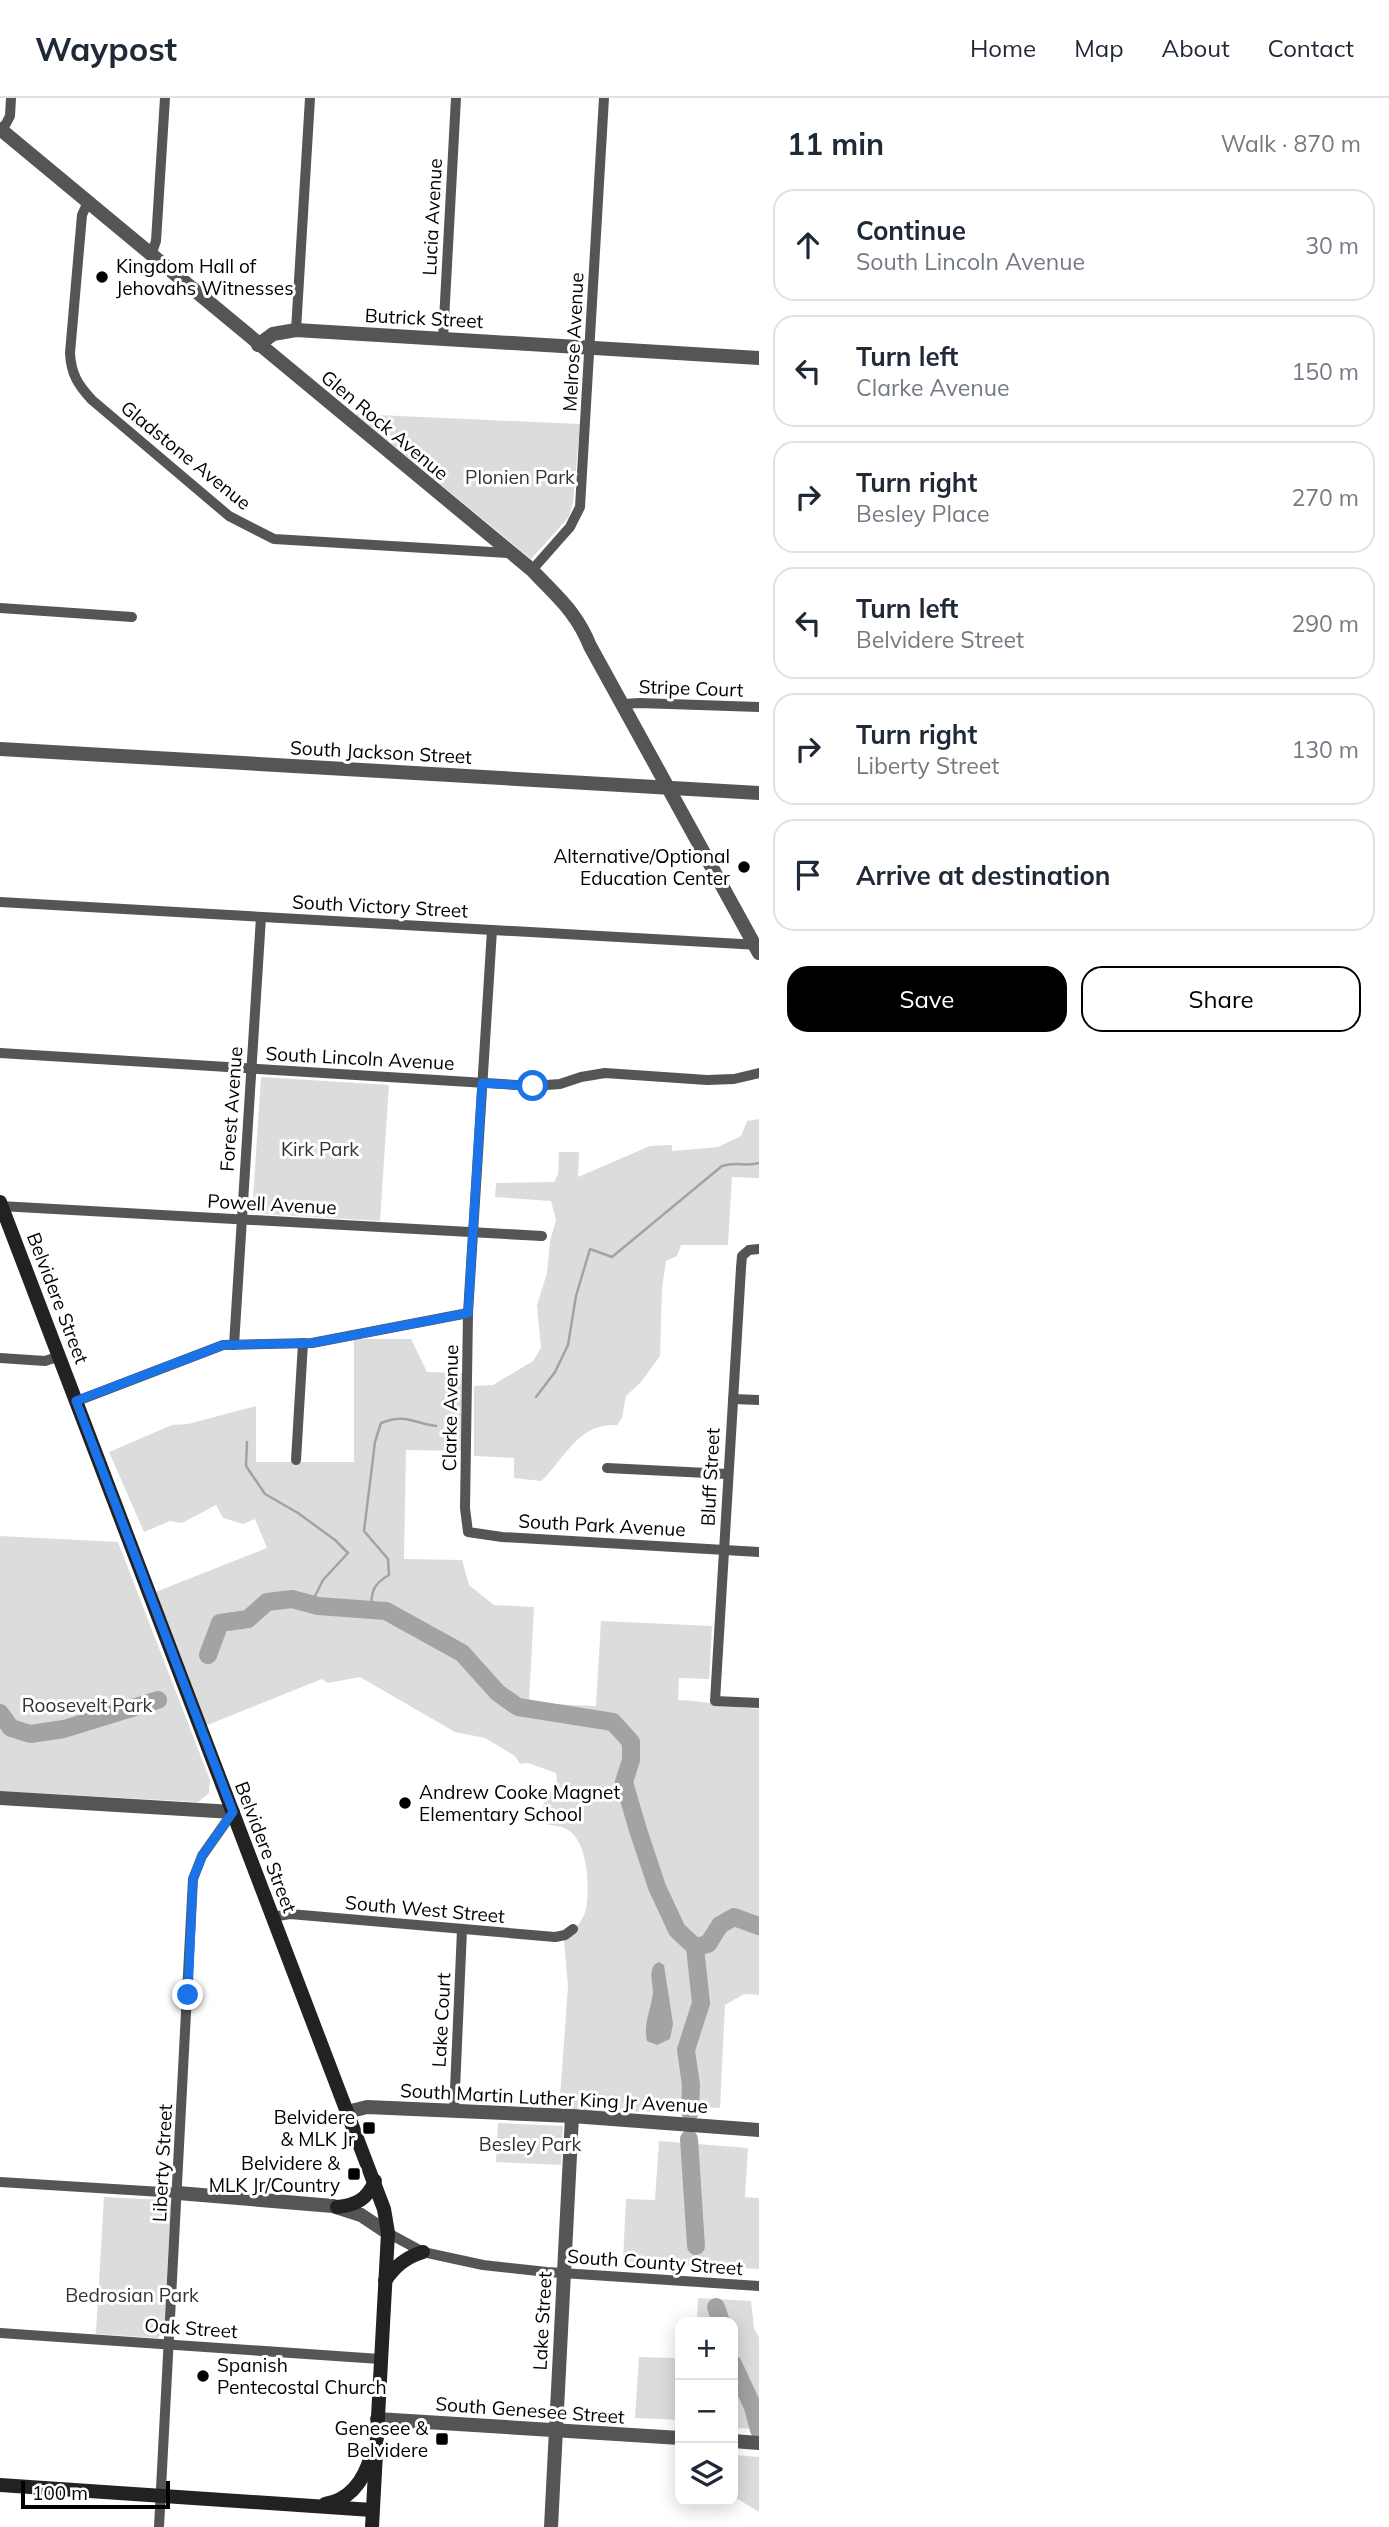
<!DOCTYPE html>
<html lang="en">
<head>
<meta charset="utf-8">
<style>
	:root { --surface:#fff; --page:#f2f2f3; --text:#1f2937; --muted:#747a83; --line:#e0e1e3; --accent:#000 }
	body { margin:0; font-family:Mulish,sans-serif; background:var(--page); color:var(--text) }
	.controls { position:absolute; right:21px; bottom:21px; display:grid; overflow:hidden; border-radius:14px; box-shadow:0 4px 18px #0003 }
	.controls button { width:63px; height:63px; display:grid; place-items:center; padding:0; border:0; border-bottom:2px solid var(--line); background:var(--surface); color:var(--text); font:35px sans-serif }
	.scale { position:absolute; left:21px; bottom:18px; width:149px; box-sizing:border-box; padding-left:7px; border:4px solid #000; border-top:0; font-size:19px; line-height:24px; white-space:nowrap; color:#000; -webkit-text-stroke:5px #fff; paint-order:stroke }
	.stop { position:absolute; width:21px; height:21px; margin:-16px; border:5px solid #1a73e8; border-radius:50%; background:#fff }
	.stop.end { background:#1a73e8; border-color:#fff; box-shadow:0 2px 7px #0008 }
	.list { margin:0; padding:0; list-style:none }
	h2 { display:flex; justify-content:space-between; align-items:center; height:91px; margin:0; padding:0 28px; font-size:30px }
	h2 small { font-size:23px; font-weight:400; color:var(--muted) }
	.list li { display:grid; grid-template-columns:46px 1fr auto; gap:21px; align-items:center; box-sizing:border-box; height:112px; margin:0 14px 14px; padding:0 14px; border:2px solid var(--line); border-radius:21px }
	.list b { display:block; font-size:26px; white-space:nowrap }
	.list p { margin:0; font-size:23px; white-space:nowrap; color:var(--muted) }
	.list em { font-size:23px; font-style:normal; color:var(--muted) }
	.actions { display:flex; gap:14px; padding:21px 28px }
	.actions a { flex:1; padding:16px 0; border:2px solid var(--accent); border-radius:21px; text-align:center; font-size:24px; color:var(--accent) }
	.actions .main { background:var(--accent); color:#fff }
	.icon { flex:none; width:38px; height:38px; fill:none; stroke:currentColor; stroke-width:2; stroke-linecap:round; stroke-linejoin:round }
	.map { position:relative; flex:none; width:759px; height:2429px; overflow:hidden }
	header { display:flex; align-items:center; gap:42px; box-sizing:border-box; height:98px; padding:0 35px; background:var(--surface); border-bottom:2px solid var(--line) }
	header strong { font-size:33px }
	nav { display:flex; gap:38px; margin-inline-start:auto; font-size:24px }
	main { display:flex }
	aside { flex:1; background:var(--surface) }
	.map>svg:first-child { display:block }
	.green { fill:#dcdcdc }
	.water { fill:#a3a3a3 }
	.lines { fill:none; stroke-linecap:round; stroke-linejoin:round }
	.stream { stroke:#a3a3a3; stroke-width:2.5 }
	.river { stroke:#a3a3a3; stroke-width:18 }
	.minor { stroke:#555; stroke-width:10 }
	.tertiary { stroke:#555; stroke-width:14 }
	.secondary { stroke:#222; stroke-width:14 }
	.route { stroke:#1a73e8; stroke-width:9 }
	.poi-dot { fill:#000; stroke:#fff; stroke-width:2.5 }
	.labels { text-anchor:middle; stroke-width:6; stroke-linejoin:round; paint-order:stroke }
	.street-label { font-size:19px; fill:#000; stroke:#fff }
	.poi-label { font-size:19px; fill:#000; stroke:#fff; text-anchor:end }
	.park-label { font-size:19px; fill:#333; stroke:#fff }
</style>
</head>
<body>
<header>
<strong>Waypost</strong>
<nav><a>Home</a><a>Map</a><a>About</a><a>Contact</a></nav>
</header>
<main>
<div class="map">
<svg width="759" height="2429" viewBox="0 0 759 2429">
	<rect width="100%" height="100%" fill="#fff"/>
	<g class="green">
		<path d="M 355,316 L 580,326 L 573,405 L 569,419 L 531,461 Z"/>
		<path d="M 261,979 L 389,987 L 380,1123 L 252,1115 Z"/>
		<path d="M 759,1021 L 759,1080 L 732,1079 L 728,1147 L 681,1147 L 677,1158 L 666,1163 L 662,1190 L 660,1258 L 641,1284 L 626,1298 L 622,1320 L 617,1327 C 577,1325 565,1361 541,1383 L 514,1380 L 514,1360 L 474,1358 L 474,1288 L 493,1287 L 533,1263 L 541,1250 L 537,1207 L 547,1175 L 550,1143 L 556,1122 L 551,1103 L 495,1099 L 496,1085 L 554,1084 L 558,1076 L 559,1054 L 579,1054 L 578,1079 L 650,1048 L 672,1047 L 672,1053 L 718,1049 L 741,1038 L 747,1023 Z"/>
		<path d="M 354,1241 L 411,1241 L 427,1274 L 466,1275 L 464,1353 L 406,1352 L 404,1461 L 462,1462 L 469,1487 L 494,1507 L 534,1509 L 529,1605 L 596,1608 L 601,1523 L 712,1528 L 709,1581 L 679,1580 L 678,1602 C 705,1603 731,1609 759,1611 L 759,1897 L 744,1896 L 725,1907 L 720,2010 L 704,2009 L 690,2014 L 559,2013 L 568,1889 L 564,1843 C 573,1834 583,1823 586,1811 C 590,1790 588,1744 568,1732 C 563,1728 553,1728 546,1726 L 543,1707 L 557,1682 L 556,1675 L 528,1665 L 520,1666 L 515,1658 L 485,1640 L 455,1634 L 360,1579 L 328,1585 L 322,1581 L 205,1628 L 153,1495 L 267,1450 L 255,1421 L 243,1426 L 223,1420 L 216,1407 L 182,1425 L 170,1423 L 144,1434 L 109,1354 L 172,1327 L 188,1326 L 256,1308 L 256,1364 L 354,1364 Z"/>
		<path d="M 0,1438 L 118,1444 L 210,1682 L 209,1695 L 198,1704 L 0,1693 Z"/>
		<path d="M 498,2025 L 563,2028 L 561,2067 L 496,2064 Z"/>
		<path d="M 659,2043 L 748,2050 L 745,2099 L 759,2100 L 759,2171 L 623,2163 L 626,2101 L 655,2102 Z"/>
		<path d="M 104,2099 L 164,2102 L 171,2107 L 164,2231 L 158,2240 L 96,2236 Z"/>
		<path d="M 698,2200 L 751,2203 L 754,2230 L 759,2239 L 759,2331 L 733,2330 L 733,2224 L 697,2224 Z"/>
		<path d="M 680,2250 L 680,2322 L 635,2320 L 639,2259 L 675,2260 Z"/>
		<path d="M 733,2357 L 759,2359 L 759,2414 L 733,2398 Z"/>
	</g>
	<path class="water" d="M 659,1864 L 664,1867 L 673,1926 L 670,1941 L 657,1947 L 647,1943 C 643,1926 651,1912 653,1894 C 653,1887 650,1880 652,1872 C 654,1866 654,1867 659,1864 Z"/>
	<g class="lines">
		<g class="stream">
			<path d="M 536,1299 L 555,1274 L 568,1247 L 576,1198 L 590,1151 L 612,1159 L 722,1068 C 737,1063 746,1069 759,1065"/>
			<path d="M 247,1344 L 246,1368 L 265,1396 L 298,1415 L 335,1442 L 348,1455 L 323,1482 L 311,1506"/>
			<path d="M 371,1512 C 371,1494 373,1486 389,1477 L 388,1461 L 364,1433 L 375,1344 L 381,1325 C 406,1315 412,1325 436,1328"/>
		</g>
		<g class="river">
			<path d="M 208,1557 L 220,1525 L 248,1521 L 267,1504 L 292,1501 L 318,1508 L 386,1513 L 462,1555 L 498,1595 L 518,1609 L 613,1624 L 631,1644 L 631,1662 L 624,1684 L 638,1732 L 657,1789 L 677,1832 L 695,1849 L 701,1905 L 686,1952 L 691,1987 L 690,2014"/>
			<path d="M 0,1615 L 11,1630 L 30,1636 L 64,1631 L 158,1602"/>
			<path d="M 695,1849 L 708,1846 L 720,1827 L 734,1819 L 759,1828"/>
			<path d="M 689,2041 L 696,2148"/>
			<path d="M 716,2209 L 721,2224"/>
			<path d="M 733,2266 L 753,2309 L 759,2332"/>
		</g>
		<g class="minor">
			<path d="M 2,33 L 10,18 L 11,0"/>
			<path d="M 88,104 L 82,117 L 70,255 C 71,276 78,287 92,302 L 229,418 L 274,441 L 508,455"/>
			<path d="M 151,157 L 156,143 L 165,0"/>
			<path d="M 296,232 L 310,0"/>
			<path d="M 443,241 L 456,0"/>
			<path d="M 532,472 L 570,429 L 580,409 L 604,0"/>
			<path d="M 0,510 L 132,519"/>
			<path d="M 623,606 L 639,605 L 759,609"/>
			<path d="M 0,804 L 759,847"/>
			<path d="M 492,832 L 468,1215 L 465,1410 L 468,1434 L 502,1439 L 759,1454"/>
			<path d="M 0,955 L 533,988 L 560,986 L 581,979 L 605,975 L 707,982 L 734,981 L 759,975"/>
			<path d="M 0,1108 L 542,1138"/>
			<path d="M 759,1151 L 749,1152 L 742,1158 L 741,1170 L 715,1603 L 759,1605"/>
			<path d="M 234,1247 L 261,819"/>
			<path d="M 0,1260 L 45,1263 L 60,1258"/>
			<path d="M 733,1301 L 759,1302"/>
			<path d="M 77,1303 L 223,1247 L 312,1245 L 468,1215"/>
			<path d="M 296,1362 L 303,1245"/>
			<path d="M 607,1370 L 727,1376"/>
			<path d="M 272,1819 L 290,1816 L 555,1839 L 565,1837 L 573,1831"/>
			<path d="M 454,2014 L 462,1832"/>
			<path d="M 0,2084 L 178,2095"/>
			<path d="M 388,2135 L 423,2154 L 483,2167 L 547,2174 L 759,2188"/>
			<path d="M 0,2235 L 380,2261"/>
			<path d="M 159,2429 L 193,1781 L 202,1758 L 233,1714"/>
		</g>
		<g class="tertiary">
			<path d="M 0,31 L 532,472 C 557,499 576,513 590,548 L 759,855"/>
			<path d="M 258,247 L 273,236 L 296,232 L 759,260"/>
			<path d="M 0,651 L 759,695"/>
			<path d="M 0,1700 L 233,1714"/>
			<path d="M 347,2014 L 367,2009 L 572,2018 L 759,2032"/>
			<path d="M 178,2095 L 333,2108 L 361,2117 L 388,2135"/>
			<path d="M 377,2321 L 680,2340"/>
			<path d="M 733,2343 L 759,2345"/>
			<path d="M 551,2429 L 572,2018"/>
		</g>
		<g class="secondary">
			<path d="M 0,1104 L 384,2111 L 388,2135 L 372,2429"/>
			<path d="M 337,2109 C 357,2107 367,2101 375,2083"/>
			<path d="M 385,2183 C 395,2168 406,2159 423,2154"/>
			<path d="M 0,2387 L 372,2412"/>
			<path d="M 325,2406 C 350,2402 364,2382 371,2358"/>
		</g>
	</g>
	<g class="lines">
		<path class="route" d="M 188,1897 L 193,1781 L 202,1758 L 233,1714 L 76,1303 L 223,1247 L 312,1245 L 468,1215 L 482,985 L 533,988"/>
	</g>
	<g class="poi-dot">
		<circle cx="102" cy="179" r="7"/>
		<circle cx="744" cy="769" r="7"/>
		<circle cx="405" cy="1705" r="7"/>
		<rect x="362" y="2023" width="14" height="14" rx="3.5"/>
		<rect x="347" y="2069" width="14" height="14" rx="3.5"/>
		<circle cx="203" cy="2278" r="7"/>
		<rect x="435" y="2334" width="14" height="14" rx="3.5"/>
	</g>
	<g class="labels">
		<g class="street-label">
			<text transform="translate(432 119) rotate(-87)" y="7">Lucia Avenue</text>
			<text transform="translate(424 220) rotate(3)" y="7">Butrick Street</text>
			<text transform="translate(573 244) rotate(-87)" y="7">Melrose Avenue</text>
			<text transform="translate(385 327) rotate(40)" y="7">Glen Rock Avenue</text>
			<text transform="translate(186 357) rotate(39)" y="7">Gladstone Avenue</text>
			<text transform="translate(691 590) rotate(2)" y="7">Stripe Court</text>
			<text transform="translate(381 654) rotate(3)" y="7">South Jackson Street</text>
			<text transform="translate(380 808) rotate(3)" y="7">South Victory Street</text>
			<text transform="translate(360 960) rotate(3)" y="7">South Lincoln Avenue</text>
			<text transform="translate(231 1011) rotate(-86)" y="7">Forest Avenue</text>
			<text transform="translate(272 1106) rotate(3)" y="7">Powell Avenue</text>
			<text transform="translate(58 1200) rotate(69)" y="7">Belvidere Street</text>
			<text transform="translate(450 1310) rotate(-89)" y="7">Clarke Avenue</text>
			<text transform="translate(710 1379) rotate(-87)" y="7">Bluff Street</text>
			<text transform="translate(602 1427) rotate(3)" y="7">South Park Avenue</text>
			<text transform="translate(266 1749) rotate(69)" y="7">Belvidere Street</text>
			<text transform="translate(425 1811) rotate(5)" y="7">South West Street</text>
			<text transform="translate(441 1922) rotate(-87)" y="7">Lake Court</text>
			<text transform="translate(554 2000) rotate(3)" y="7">South Martin Luther King Jr Avenue</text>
			<text transform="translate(162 2065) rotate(-87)" y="7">Liberty Street</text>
			<text transform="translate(655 2164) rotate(4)" y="7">South County Street</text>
			<text transform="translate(542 2223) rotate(-87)" y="7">Lake Street</text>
			<text transform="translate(191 2230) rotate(4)" y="7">Oak Street</text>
			<text transform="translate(530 2312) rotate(4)" y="7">South Genesee Street</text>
		</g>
		<g class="poi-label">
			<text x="116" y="175" text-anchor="start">Kingdom Hall of<tspan x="116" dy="22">Jehovahs Witnesses</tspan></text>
			<text x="730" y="765">Alternative/Optional<tspan x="730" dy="22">Education Center</tspan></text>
			<text x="419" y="1701" text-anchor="start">Andrew Cooke Magnet<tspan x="419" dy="22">Elementary School</tspan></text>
			<text x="355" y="2026">Belvidere<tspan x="355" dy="22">&amp; MLK Jr</tspan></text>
			<text x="340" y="2072">Belvidere &amp;<tspan x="340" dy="22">MLK Jr/Country</tspan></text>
			<text x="217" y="2274" text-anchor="start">Spanish<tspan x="217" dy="22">Pentecostal Church</tspan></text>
			<text x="428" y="2337">Genesee &amp;<tspan x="428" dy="22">Belvidere</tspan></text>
		</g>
		<g class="park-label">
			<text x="520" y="386">Plonien Park</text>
			<text x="320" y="1058">Kirk Park</text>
			<text x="87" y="1614">Roosevelt Park</text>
			<text x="530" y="2053">Besley Park</text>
			<text x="132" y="2204">Bedrosian Park</text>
		</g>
	</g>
</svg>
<div class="controls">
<button>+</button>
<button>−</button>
<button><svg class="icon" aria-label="layers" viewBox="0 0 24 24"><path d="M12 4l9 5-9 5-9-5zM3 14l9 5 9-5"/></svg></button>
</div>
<div class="scale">100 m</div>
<div class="stop" style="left:533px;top:988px"></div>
<div class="stop end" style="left:188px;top:1897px"></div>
</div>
<aside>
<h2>11 min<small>Walk · 870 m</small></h2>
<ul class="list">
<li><svg class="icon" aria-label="ahead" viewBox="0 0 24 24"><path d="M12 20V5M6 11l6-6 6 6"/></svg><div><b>Continue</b><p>South Lincoln Avenue</p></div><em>30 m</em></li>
<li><svg class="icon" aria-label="left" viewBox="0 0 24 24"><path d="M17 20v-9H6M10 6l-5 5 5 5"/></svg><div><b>Turn left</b><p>Clarke Avenue</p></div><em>150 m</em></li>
<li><svg class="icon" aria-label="right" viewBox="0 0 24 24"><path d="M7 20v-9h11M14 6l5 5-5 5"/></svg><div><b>Turn right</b><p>Besley Place</p></div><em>270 m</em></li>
<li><svg class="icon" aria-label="left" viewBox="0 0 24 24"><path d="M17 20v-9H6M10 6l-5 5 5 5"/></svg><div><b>Turn left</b><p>Belvidere Street</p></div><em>290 m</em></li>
<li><svg class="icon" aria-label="right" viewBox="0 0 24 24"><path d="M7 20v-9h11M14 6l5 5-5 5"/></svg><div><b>Turn right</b><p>Liberty Street</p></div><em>130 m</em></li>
<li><svg class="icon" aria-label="arrive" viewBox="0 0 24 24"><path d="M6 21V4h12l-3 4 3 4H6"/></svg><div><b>Arrive at destination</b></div></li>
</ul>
<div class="actions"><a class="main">Save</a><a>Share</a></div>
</aside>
</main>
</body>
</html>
